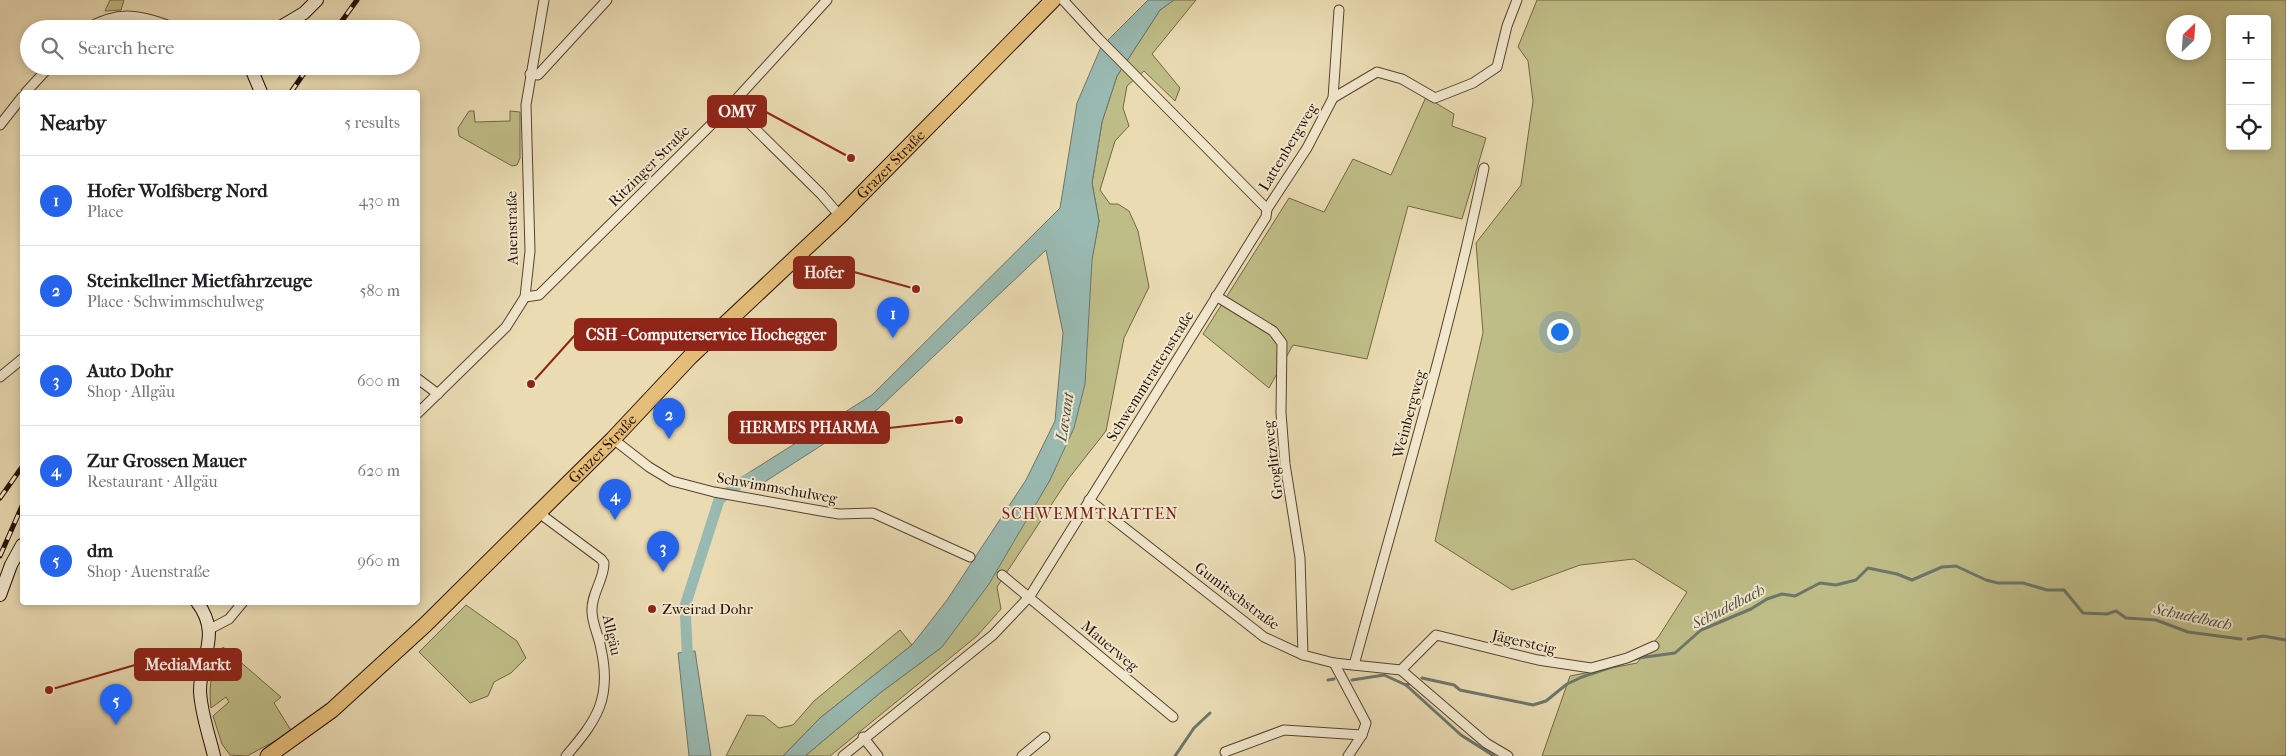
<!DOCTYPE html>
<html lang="en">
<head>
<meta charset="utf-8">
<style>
	:root { --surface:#fff; --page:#f2f2f2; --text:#202124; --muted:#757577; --line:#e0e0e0; --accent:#2563eb }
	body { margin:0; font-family:"IM FELL French Canon",serif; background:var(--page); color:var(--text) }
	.controls { position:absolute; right:15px; top:15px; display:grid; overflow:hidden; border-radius:5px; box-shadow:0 2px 8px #0003 }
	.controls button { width:45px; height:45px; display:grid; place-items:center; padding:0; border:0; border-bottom:1px solid var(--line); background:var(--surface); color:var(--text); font:25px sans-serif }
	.compass { position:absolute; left:2166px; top:15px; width:45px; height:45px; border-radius:50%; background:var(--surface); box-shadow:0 2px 8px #0003; rotate:25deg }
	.you { position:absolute; left:1559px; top:331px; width:18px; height:18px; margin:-12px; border:4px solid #fff; border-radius:50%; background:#1a73e8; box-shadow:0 0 0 8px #1a73e833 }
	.badge { display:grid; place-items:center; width:32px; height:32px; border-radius:50%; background:var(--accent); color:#fff; font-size:16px; font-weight:700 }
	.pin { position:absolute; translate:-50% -41px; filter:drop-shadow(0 1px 2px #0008) }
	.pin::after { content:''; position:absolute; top:26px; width:18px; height:15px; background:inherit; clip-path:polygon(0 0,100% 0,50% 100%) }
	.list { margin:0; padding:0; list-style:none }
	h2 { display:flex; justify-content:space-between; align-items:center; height:65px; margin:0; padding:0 20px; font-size:21px }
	h2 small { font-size:16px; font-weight:400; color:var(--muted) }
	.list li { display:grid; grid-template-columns:32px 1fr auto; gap:15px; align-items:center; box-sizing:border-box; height:90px; padding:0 20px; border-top:1px solid var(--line) }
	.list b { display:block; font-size:19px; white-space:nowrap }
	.list p { margin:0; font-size:16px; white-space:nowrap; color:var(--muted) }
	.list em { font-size:16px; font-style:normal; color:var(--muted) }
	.icon { flex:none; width:28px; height:28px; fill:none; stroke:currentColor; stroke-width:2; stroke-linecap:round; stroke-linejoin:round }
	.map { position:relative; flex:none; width:2286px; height:756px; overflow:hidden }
	.search { position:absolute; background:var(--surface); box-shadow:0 2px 8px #0003; left:20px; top:20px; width:400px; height:55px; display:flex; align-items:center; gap:12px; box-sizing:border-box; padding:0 18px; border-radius:28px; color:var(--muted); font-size:19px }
	.panel { position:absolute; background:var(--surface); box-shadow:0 2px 8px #0003; left:20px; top:90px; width:400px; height:515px; border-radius:5px }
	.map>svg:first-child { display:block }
	.green { fill:#bfbd87; stroke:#726644; fill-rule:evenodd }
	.water { fill:#99bab2; stroke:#6b766b }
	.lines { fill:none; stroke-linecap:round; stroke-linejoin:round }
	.stream { stroke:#6b766b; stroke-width:3 }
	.canal { stroke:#99bab2; stroke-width:11 }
	.street-casing { stroke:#57422d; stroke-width:11 }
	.secondary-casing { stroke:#260f00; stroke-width:14 }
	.primary-casing { stroke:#260f00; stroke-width:17 }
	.street { stroke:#f1e8ce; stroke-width:9 }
	.secondary { stroke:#f1e8ce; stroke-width:12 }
	.primary { stroke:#e5be7a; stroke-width:15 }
	.rail-casing { stroke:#260f00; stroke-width:5 }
	.rail { stroke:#f1e8ce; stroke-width:3; stroke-dasharray:9; stroke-linecap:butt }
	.poi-dot { fill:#8f2418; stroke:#f1e8ce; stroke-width:2 }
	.labels { text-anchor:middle; stroke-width:4; stroke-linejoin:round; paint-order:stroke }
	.street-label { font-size:15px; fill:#260f00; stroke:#f1e8ce }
	.poi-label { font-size:15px; fill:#260f00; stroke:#f1e8ce; text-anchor:start }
	.water-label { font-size:16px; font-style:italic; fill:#4e4b3e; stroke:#f1e8ce }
	.neighbourhood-label { font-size:16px; letter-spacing:1px; fill:#7a1f14; stroke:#f1e8ce }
	.leader { fill:none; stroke:#8f2418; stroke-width:2 }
	.callout-dot { fill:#8f2418; stroke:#f1e8ce; stroke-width:2 }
	.callout { fill:#8f2418; stroke:#8f2418; stroke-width:2 }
	.callout-label { font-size:16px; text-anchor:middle; font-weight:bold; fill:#fff }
</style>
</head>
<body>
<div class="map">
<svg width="2286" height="756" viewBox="0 0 2286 756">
	<rect width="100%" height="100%" fill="#eadbb3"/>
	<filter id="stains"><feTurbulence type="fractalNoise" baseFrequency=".004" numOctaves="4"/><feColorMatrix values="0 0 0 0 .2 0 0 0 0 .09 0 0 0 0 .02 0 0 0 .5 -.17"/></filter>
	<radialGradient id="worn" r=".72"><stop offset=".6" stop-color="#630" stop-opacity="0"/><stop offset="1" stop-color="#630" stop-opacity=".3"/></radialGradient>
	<g class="green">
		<path d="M 110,0 L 124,0 L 121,10 L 105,11 Z"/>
		<path d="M 1174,0 L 1196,0 L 1152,54 L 1180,88 L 1175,101 L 1144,71 L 1127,86 L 1123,108 L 1129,126 L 1115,141 L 1100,190 L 1110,204 L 1118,204 L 1129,211 L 1138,231 L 1149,287 L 1124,338 L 1106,431 L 1069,478 L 997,587 L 1001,609 L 977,636 L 830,756 L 805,756 L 880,693 L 942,647 L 1050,480 L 1099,221 L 1092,183 L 1102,122 L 1117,76 L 1160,10 Z"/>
		<path d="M 1537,0 L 2286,0 L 2286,756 L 1542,756 L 1570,676 L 1637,663 L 1659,636 L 1687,592 L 1634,559 L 1580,565 L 1512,590 L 1435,541 L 1483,333 L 1476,243 L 1521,185 L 1533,101 L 1528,61 L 1518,47 ZM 2230,19 L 2267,19 L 2267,146 L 2230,146 ZM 2174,22 L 2204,22 L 2204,52 L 2174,52 Z"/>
		<path d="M 1426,97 L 1454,114 L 1452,126 L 1486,138 L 1462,219 L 1408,206 L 1367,359 L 1293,345 L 1269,388 L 1203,334 L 1289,198 L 1324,212 L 1353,159 L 1391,175 Z"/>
		<path d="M 469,111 L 474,111 L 475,122 L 510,121 L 510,111 L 520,112 L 520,158 L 517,165 L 512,166 L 459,136 L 458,128 Z"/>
		<path d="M 466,605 L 517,641 L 526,658 L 511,673 L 494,682 L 488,696 L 470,703 L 419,652 Z"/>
		<path d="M 900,630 L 912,645 L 820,718 L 783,756 L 726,756 L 747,715 L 764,716 L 779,728 L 793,725 L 814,701 Z"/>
		<path d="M 223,647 L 281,697 L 274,703 L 292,732 L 247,756 L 230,755 L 222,744 L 213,716 L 229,702 L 226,697 L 211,708 C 208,683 212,669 223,647 Z"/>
	</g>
	<g class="water">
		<path d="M 1148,0 L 1174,0 L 1160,10 L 1117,76 L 1102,122 L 1092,183 L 1099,221 L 1092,260 L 1085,384 L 1074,428 L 1050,480 L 989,584 L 942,647 L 880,693 L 805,756 L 783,756 L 820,718 L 912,645 L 947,600 L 1026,480 L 1055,421 L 1063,333 L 1046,250 L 878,409 L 752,490 L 742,477 L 872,395 L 1060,208 L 1077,103 L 1101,47 Z"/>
		<path d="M 695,651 L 711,756 L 689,756 L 678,653 Z"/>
	</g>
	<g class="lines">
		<g class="stream">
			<path d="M 2248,639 L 2263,636 L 2286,640"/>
			<path d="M 1422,678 L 1454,685 L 1460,690 L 1533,705 L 1546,701 L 1567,684 L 1582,677 L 1638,658 L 1675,653 L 1701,630 L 1751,609 L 1767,599 L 1782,594 L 1795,596 L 1820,583 L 1836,585 L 1856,580 L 1868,568 L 1897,574 L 1912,580 L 1942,567 L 1956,566 L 1986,580 L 1998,583 L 2023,583 L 2047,590 L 2064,590 L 2083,613 L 2107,614 L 2116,611 L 2126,618 L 2156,620 L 2188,632 L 2241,639"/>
			<path d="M 1328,680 L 1334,679"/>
			<path d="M 1352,680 L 1384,675 L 1406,685 L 1411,683"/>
			<path d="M 1406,685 L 1461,735 L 1494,756"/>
			<path d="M 1175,756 L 1194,728 L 1210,713"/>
		</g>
		<path class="canal" d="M 688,666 L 685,606 L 719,500 L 740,483 L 759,474"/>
		<g class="street-casing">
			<g id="street">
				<path d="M 86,29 C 122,8 142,16 178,29"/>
				<path d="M 530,74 L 538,75 L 607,0"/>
				<path d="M 26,92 L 50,66"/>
				<path d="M 1333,98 L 1377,72 L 1402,79 L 1435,98 L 1473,83 L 1497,67 L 1507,26 L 1517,0"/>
				<path d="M 731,105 L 821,194 L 840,216"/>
				<path d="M 0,125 L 22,97"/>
				<path d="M 1267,209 L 1307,148 L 1333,98 L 1339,10"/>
				<path d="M 1216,296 L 1273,331 L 1282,343 L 1281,413 L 1285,464 L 1300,558 L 1303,655"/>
				<path d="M 525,297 L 539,295 L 731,105 L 827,0"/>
				<path d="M 0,377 L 22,359"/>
				<path d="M 418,379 L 438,394"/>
				<path d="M 418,413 L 506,327 L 525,297 L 530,251 L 526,105 L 544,0"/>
				<path d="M 613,439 L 649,467 L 672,481 L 714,492 L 821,511 L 839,514 L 873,513 L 970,557"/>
				<path d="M 1089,500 L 1264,637 L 1303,655 L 1334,663 L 1401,670 L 1486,743 L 1508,756"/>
				<path d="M 539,513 L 601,559 L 604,563 C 604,580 591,594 592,611 C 592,624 599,636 601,649 C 612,698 597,720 566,756"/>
				<path d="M 1002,575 L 1173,717"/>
				<path d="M 210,629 L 229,619 L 243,602"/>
				<path d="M 1354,665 C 1399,500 1449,336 1484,168"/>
				<path d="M 1401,670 L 1436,635 L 1538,660 L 1591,668 L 1627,658 L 1654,646"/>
				<path d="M 863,737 L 878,756"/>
				<path d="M 1225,752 L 1284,730 L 1362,735 L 1366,723 L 1334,663"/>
				<path d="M 843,756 L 993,635 L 1030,596 L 1266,217 L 1267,209 L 1098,38 L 1063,0"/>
				<path d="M 1022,756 L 1045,737"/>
				<path d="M 1348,756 L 1362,735"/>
			</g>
		</g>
		<g class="secondary-casing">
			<g id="secondary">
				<path d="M 277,29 L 304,13 L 317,0"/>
				<path d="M 250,66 L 261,92"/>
				<path d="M 0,595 L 11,565 L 22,545"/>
				<path d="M 197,602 C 222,635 200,656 200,691 C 201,713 209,735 214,756"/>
			</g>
		</g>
		<g class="primary-casing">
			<g id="primary">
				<path id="s1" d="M 268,756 L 332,710 L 425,625 L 613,439 L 690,357 L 840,216 L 1053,0"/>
			</g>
		</g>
		<use href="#street" class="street"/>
		<use href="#secondary" class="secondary"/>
		<use href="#primary" class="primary"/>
		<g class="rail-casing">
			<g id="rail">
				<path d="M 336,29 L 357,0"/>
				<path d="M 291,92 L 309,66"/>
				<path d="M 0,498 L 22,467"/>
				<path d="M 0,556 L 22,506"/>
			</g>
		</g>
		<use href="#rail" class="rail"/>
	</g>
	<circle class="poi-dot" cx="652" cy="609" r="5"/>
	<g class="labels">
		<g class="street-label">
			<text transform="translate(1288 147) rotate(-59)" y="5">Lattenbergweg</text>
			<text dy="5" stroke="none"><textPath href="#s1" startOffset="860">Grazer Straße</textPath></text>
			<text transform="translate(649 166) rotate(-45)" y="5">Ritzinger Straße</text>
			<text transform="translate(512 228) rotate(-91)" y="5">Auenstraße</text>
			<text transform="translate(1150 376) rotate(-58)" y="5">Schwemmtrattenstraße</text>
			<text transform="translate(1409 414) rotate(-75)" y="5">Weinbergweg</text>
			<text dy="5" stroke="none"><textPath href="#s1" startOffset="455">Grazer Straße</textPath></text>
			<text transform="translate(1273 460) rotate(-97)" y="5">Groglitzweg</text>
			<text transform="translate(777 488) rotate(10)" y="5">Schwimmschulweg</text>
			<text transform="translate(1237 596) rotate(37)" y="5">Gumitschstraße</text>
			<text transform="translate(612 635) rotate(77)" y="5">Allgäu</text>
			<text transform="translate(1524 642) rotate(13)" y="5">Jägersteig</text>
			<text transform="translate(1110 646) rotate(40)" y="5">Mauerweg</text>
		</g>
		<g class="poi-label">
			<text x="662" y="614">Zweirad Dohr</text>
		</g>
		<g class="water-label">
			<text transform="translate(1064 417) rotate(-81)" y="6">Lavant</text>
			<text transform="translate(1728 606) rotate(-27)" y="6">Schudelbach</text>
			<text transform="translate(2193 616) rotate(12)" y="6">Schudelbach</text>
		</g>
		<g class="neighbourhood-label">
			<text x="1090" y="519">SCHWEMMTRATTEN</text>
		</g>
	</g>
	<path class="leader" d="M851 158L766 112M916 289L854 272M531 384L575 335M959 420L889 428M49 690L135 665"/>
	<g class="callout-dot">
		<circle cx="851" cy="158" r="5"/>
		<circle cx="916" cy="289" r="5"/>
		<circle cx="531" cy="384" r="5"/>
		<circle cx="959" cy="420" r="5"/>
		<circle cx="49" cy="690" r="5"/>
	</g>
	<g class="callout">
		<rect x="708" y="96" width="58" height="31" rx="5"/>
		<rect x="794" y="257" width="60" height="31" rx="5"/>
		<rect x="575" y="319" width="261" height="31" rx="5"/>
		<rect x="729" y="412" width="160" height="31" rx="5"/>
		<rect x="135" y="649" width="106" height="31" rx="5"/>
	</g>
	<g class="callout-label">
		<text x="737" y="117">OMV</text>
		<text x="824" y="278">Hofer</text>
		<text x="706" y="340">CSH - Computerservice Hochegger</text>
		<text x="809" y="433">HERMES PHARMA</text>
		<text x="188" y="670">MediaMarkt</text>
	</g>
	<rect width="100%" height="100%" filter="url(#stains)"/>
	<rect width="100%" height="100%" fill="url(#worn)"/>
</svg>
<div class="controls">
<button>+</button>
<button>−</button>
<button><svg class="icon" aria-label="locate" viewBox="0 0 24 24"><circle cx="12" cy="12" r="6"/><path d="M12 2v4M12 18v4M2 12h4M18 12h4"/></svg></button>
</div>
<svg class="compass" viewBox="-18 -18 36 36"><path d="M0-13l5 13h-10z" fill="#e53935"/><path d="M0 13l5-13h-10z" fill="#757577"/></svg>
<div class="you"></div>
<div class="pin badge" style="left:893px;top:338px">1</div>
<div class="pin badge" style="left:669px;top:439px">2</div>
<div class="pin badge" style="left:663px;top:572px">3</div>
<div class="pin badge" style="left:615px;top:520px">4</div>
<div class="pin badge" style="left:116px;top:725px">5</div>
<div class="search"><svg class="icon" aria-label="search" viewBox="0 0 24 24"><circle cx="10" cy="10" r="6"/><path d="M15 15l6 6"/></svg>Search here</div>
<section class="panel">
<h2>Nearby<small>5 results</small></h2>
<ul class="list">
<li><span class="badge">1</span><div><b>Hofer Wolfsberg Nord</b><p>Place</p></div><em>430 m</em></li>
<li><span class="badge">2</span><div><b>Steinkellner Mietfahrzeuge</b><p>Place · Schwimmschulweg</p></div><em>580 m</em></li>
<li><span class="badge">3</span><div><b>Auto Dohr</b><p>Shop · Allgäu</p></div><em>600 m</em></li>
<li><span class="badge">4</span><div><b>Zur Grossen Mauer</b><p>Restaurant · Allgäu</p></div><em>620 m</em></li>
<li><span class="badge">5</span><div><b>dm</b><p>Shop · Auenstraße</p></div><em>960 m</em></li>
</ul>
</section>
</div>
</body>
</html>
